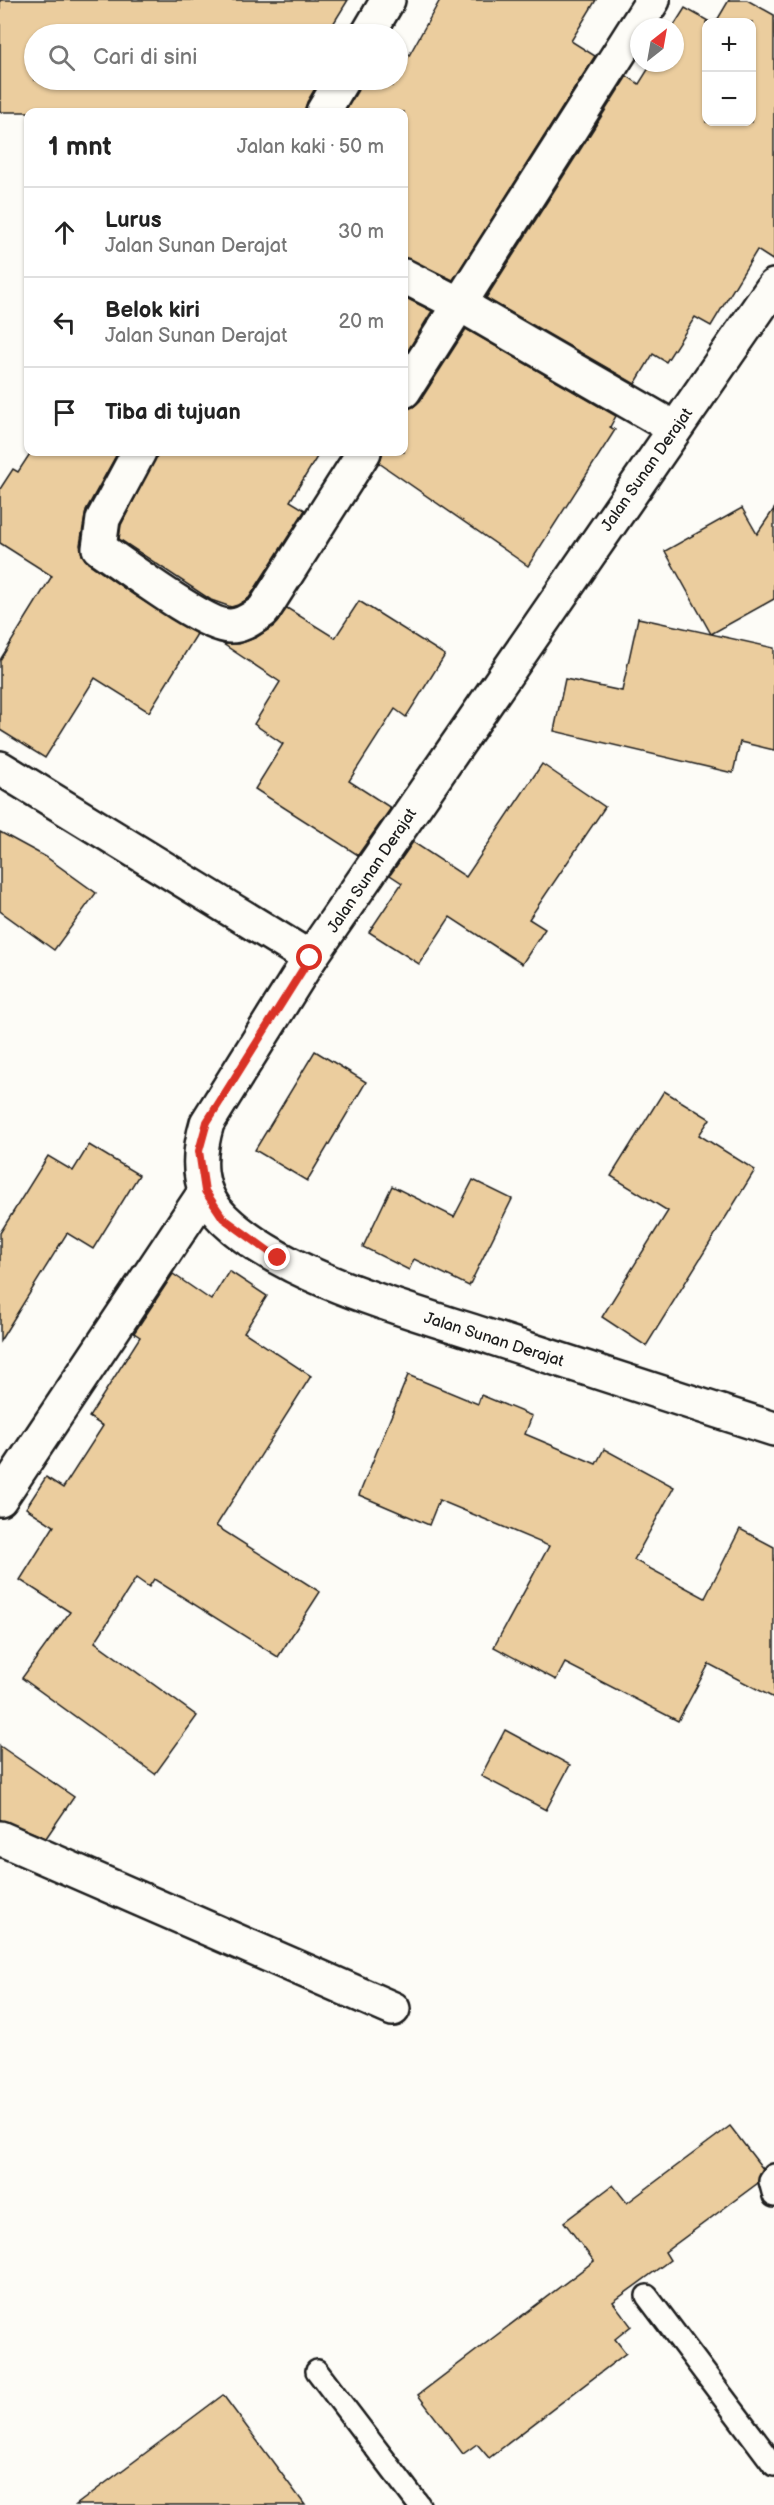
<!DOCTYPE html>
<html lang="id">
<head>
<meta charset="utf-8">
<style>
	:root { --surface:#fff; --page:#f6f6f6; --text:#222; --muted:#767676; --line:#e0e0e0 }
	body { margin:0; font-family:"Balsamiq Sans",sans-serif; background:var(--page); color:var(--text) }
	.controls { position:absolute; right:18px; top:18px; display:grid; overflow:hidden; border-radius:12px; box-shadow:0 2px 4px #0004 }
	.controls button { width:54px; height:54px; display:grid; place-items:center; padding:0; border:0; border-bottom:2px solid var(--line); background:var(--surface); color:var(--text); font:30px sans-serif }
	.compass { position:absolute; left:630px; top:18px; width:54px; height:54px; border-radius:50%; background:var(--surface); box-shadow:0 2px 4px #0004; rotate:31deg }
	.stop { position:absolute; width:18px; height:18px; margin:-14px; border:4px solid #d93025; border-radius:50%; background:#fff }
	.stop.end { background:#d93025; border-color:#fff; box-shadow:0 2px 6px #0008 }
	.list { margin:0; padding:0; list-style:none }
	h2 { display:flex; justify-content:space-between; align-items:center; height:78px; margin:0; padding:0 24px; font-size:26px }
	h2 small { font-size:20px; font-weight:400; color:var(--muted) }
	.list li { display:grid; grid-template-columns:39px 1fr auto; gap:18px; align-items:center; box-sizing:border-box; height:90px; padding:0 24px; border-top:2px solid var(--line) }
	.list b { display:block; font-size:22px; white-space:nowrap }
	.list p { margin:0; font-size:20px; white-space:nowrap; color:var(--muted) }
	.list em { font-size:20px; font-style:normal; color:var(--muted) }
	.icon { flex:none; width:33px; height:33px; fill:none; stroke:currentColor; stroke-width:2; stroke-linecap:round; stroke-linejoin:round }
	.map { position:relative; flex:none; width:774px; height:2505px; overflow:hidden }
	.search { position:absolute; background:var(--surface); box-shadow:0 2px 4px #0004; left:24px; top:24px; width:384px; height:66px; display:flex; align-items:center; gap:15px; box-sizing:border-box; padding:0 21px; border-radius:33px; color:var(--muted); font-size:22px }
	.panel { position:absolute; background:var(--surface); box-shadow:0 2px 4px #0004; left:24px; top:108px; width:384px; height:348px; border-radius:12px }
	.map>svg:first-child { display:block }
	.building { fill:#ebcd9e; stroke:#1c1c1c; stroke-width:1.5 }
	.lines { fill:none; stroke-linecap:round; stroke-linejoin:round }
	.service-casing { stroke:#1c1c1c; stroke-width:26 }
	.minor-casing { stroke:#1c1c1c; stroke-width:38 }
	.tertiary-casing { stroke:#1c1c1c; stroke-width:38 }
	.service { stroke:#fdfcf7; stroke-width:21 }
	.minor { stroke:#fdfcf7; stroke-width:33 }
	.tertiary { stroke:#fdfcf7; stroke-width:33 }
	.route { stroke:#d93025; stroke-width:8 }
	.labels { text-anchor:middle; stroke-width:5; stroke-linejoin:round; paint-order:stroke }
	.street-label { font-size:16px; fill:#1c1c1c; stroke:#fdfcf7 }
</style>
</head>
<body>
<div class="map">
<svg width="774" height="2505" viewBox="0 0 774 2505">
	<rect width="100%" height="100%" fill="#fdfcf7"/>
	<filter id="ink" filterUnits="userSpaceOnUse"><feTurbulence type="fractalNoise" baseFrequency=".0167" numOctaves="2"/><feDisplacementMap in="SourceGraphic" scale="12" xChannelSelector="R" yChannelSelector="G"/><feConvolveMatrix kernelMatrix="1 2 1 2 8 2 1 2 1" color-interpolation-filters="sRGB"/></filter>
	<g filter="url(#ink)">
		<g class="building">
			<path d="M 0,0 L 348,0 L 327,34 L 34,34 L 34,80 L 320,80 L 307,102 L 304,112 L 0,112 Z"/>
			<path d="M 440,0 L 596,0 L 571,41 L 595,56 L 453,280 L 404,257 L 404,112 L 345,112 L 358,90 L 361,80 L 382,80 L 392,86 Z"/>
			<path d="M 729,0 L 747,0 L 774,15 L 774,261 L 757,250 L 711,326 L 695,317 L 666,362 L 653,354 L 635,384 L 486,298 L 627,76 L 639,84 L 652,63 L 675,63 L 673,27 L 685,8 L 710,22 L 706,22 L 706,122 L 752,122 L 752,22 L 716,22 Z"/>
			<path d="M 404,297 L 432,311 L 404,357 Z"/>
			<path d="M 466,329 L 616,416 L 610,427 L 615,430 L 528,566 L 379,463 L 383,452 L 404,452 L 404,410 L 413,407 L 420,401 Z"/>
			<path d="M 31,452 L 118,452 L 86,510 L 80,545 L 82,555 L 88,563 L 134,595 L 197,634 L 149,712 L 95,678 L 45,758 L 0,730 L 0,660 L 52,576 L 0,543 L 0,489 L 13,469 L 18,472 Z"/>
			<path d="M 158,452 L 320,452 L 290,501 L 305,510 L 249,598 L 238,605 L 231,607 L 211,600 L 119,539 L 121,525 Z"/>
			<path d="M 742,508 L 757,534 L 774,509 L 774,599 L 711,634 L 774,648 L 774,750 L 740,742 L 733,773 L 554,731 L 565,679 L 622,691 L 638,618 L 711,634 L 665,551 Z"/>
			<path d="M 359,601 L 445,655 L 406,717 L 395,709 L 349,781 L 391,808 L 358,855 L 255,789 L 283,744 L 254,724 L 280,682 L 223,644 L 239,644 L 257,637 L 274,626 L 287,608 L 335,638 Z"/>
			<path d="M 542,764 L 605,807 L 529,919 L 545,929 L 522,964 L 450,917 L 419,964 L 369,932 L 402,883 L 390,875 L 413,842 L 466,877 Z"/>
			<path d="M 0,832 L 46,857 L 96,893 L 54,950 L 0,911 Z"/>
			<path d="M 315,1051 L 366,1082 L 307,1181 L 255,1150 Z"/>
			<path d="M 664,1091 L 710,1119 L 699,1135 L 755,1170 L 646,1346 L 602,1317 L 668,1211 L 611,1176 Z"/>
			<path d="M 89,1145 L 139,1175 L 93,1249 L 67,1233 L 0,1341 L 0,1233 L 48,1156 L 73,1171 Z"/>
			<path d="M 473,1180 L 512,1199 L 469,1286 L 414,1259 L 409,1270 L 363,1247 L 392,1186 L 454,1217 Z"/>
			<path d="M 229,1271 L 267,1296 L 244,1332 L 311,1376 L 216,1526 L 320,1592 L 278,1657 L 154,1579 L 149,1587 L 136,1578 L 95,1642 L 197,1716 L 155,1774 L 22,1678 L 70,1612 L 20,1580 L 54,1526 L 26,1508 L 46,1477 L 63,1488 L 103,1426 L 89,1417 L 140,1337 L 134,1333 L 173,1274 L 211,1300 Z"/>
			<path d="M 408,1375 L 478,1404 L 481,1395 L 532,1416 L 525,1434 L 596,1464 L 604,1449 L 674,1487 L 634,1560 L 705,1598 L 740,1529 L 774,1547 L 774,1698 L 709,1664 L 678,1721 L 565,1663 L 556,1680 L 494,1647 L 549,1546 L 439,1500 L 429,1525 L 359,1495 Z"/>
			<path d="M 505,1730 L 570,1765 L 546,1810 L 481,1776 Z"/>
			<path d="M 0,1746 L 74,1797 L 46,1838 L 0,1820 Z"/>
			<path d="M 730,2126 L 763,2169 L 758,2183 L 665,2252 L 670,2260 L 613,2302 L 631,2326 L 615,2339 L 626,2353 L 489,2458 L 477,2444 L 463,2454 L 418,2395 L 594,2261 L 564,2222 L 613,2185 L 627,2203 Z"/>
			<path d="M 223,2395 L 305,2505 L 76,2505 Z"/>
		</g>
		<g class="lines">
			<g class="service-casing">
				<g id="service">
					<path d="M 774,2175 L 770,2181 L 774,2196"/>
					<path d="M 647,2296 L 774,2465"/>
					<path d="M 317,2371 L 419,2505"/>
				</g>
			</g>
			<g class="minor-casing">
				<g id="minor">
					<path d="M 368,34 L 388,0"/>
					<path d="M 323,112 L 342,80"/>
					<path d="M 404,276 L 461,305 L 674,428"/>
					<path d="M 404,391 L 653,0"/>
					<path d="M 139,452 L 103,519 L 99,548 C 123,564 205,627 230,626 C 243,626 252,618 263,611 L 364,452"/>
					<path d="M 0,768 L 310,958"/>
					<path d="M 0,1499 L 205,1192"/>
					<path d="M 0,1838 L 393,2009"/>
				</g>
			</g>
			<g class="tertiary-casing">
				<g id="tertiary">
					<path id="s1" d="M 774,286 L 310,958 L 207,1123 C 197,1157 196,1192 224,1219 C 286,1279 411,1311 493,1338 C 586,1368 680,1399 774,1429"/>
				</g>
			</g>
			<use href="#service" class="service"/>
			<use href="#minor" class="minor"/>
			<use href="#tertiary" class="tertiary"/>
		</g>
	</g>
	<g class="lines" filter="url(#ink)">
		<path class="route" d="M 278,1258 L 223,1218 L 205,1191 L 199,1151 L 207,1122 L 310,958"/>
	</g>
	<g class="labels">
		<g class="street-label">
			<text transform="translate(646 469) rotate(-55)" y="6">Jalan Sunan Derajat</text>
			<text transform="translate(371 870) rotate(-56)" y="6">Jalan Sunan Derajat</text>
			<text dy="6" stroke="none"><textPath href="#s1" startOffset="1412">Jalan Sunan Derajat</textPath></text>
		</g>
	</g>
</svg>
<div class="controls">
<button>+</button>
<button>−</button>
</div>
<svg class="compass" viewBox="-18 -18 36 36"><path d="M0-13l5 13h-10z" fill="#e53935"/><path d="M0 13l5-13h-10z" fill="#767676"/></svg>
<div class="stop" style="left:310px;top:958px"></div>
<div class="stop end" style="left:278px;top:1258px"></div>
<div class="search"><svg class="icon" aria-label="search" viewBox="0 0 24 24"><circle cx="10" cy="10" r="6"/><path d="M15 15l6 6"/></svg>Cari di sini</div>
<section class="panel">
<h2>1 mnt<small>Jalan kaki · 50 m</small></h2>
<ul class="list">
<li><svg class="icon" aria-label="ahead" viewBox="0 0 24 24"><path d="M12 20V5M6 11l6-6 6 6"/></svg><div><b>Lurus</b><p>Jalan Sunan Derajat</p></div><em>30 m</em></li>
<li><svg class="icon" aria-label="left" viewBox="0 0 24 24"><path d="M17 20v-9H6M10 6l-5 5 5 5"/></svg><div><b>Belok kiri</b><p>Jalan Sunan Derajat</p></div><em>20 m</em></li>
<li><svg class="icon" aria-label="arrive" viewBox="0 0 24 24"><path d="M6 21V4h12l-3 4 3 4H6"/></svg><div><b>Tiba di tujuan</b></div></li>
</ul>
</section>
</div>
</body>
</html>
